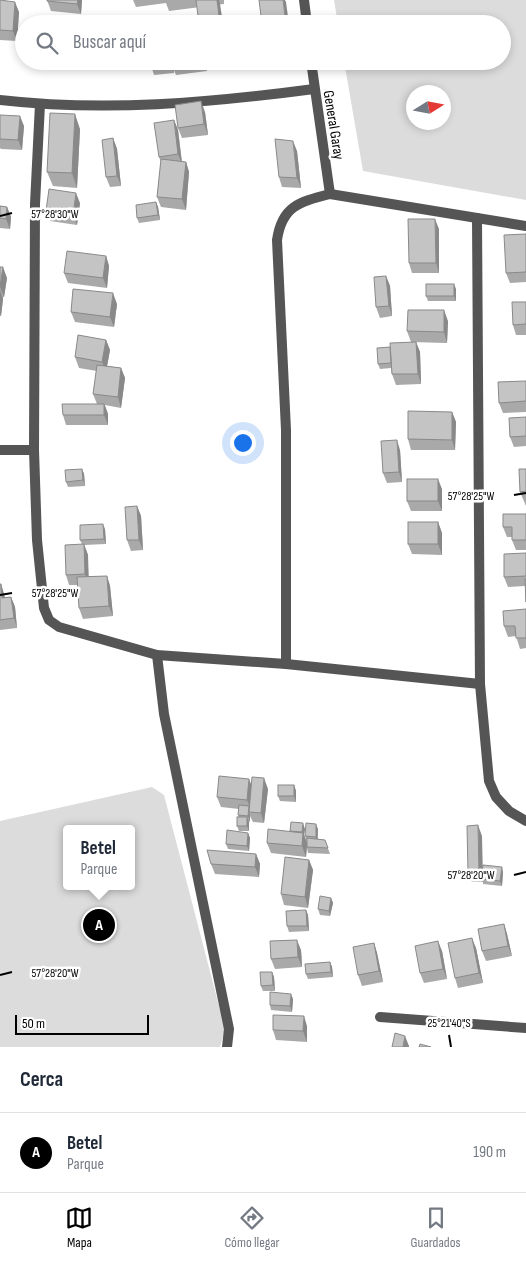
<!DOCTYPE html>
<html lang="es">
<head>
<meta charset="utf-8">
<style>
	:root { --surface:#fff; --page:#f2f2f3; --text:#1f2937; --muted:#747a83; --line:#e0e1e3; --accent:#000 }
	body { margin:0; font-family:"Sofia Sans Condensed",sans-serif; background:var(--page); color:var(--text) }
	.compass { position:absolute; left:406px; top:85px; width:45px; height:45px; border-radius:50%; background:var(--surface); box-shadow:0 2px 8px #0003; rotate:79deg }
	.scale { position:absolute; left:15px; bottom:12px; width:134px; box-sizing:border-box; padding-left:5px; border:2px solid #000; border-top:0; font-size:14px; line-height:18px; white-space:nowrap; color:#000; -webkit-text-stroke:4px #fff; paint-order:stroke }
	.you { position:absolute; left:242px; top:442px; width:18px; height:18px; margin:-12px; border:4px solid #fff; border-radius:50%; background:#1a73e8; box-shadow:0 0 0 8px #1a73e833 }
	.badge { display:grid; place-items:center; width:32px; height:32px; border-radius:50%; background:var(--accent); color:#fff; font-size:16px; font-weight:700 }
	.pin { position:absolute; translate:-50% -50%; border:2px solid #fff; box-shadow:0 1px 5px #0006 }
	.popup { position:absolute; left:63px; top:825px; width:72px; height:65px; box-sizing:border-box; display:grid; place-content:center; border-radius:5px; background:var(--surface); filter:drop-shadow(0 1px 4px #0005); font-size:16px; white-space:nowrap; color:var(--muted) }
	.popup b { font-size:19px; color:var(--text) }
	.popup::after { content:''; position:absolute; left:50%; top:100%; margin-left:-10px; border:10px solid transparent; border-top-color:var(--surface) }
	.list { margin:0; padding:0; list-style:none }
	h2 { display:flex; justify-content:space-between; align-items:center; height:65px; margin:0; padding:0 20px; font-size:21px }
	h2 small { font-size:16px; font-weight:400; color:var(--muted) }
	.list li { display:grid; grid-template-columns:32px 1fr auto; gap:15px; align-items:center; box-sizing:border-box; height:80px; padding:0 20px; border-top:1px solid var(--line) }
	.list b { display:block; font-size:19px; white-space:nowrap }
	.list p { margin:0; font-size:16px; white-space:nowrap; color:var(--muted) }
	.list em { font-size:16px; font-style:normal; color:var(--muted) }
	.icon { flex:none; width:28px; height:28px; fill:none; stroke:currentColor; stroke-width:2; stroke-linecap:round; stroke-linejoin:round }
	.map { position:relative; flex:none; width:526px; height:1047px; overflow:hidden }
	.search { position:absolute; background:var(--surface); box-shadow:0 2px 8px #0003; left:15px; right:15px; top:15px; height:55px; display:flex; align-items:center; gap:12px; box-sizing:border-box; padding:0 18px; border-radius:28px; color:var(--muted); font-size:19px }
	.sheet { height:145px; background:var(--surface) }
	nav { display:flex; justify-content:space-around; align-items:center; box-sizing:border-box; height:70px; border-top:1px solid var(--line); background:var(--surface); font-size:14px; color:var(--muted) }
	nav a { display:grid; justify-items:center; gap:2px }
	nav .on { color:var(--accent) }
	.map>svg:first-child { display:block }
	.green { fill:#dcdcdc; fill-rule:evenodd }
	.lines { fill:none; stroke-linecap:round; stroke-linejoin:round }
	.minor { stroke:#555; stroke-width:10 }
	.wall { fill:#a9a9a9 }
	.shaded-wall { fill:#898989 }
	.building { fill:#c4c4c4; stroke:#898989 }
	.ticks { fill:none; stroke:#000; stroke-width:2 }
	.labels { text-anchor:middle; stroke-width:5; stroke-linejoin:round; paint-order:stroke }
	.street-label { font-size:15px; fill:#000; stroke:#fff }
	.ticks-label { font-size:12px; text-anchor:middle; fill:#000; stroke:#fff; stroke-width:5; stroke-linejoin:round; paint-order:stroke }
</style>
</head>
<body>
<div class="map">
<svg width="526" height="1047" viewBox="0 0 526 1047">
	<rect width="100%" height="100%" fill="#fff"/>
	<g class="green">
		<path d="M 334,0 L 526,0 L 526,200 L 363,171 L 344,61 L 502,61 L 502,24 L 338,24 ZM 414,92 L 444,92 L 444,122 L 414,122 Z"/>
		<path d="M 152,787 L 164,795 L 225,1029 L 220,1047 L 0,1047 L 0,821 ZM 66,829 L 132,829 L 132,886 L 66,886 Z"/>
	</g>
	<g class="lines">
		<g class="minor">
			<path d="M 304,0 L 307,24"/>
			<path d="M 311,61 L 330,194"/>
			<path d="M 0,100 C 105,112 209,103 314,89"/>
			<path d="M 40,104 L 35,204 L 34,450 L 37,540 L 44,608 L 49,620 L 59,627 L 157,655 L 286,664 L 480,684"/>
			<path d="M 477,218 L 480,684 L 489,781 L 496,797 L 509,811 L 526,821"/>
			<path d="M 0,450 L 34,450"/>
			<path d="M 157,655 L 164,714 L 229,1029 L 227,1047"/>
			<path d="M 286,664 L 286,430 L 277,240 C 282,206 299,202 330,194 L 526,226"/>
			<path d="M 380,1017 L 526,1028"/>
		</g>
	</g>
	<g class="wall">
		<path d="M 0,0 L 19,12 L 17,41 L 0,40 Z"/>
		<path d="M 47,0 L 82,0 L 81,14 L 51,11 Z"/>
		<path d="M 133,0 L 224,0 L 224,4 L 169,11 L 166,3 L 136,7 Z"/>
		<path d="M 119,61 L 228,61 L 207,64 L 206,62 L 207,71 L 176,75 L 174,70 L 174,73 L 154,75 L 151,65 L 121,68 Z"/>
		<path d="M 205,112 L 208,135 L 182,138 L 178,128 Z"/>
		<path d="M 0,115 L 24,126 L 22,150 L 1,149 L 0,148 Z"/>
		<path d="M 174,120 L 178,130 L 182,162 L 186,162 L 189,172 L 186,210 L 161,207 L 157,197 L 161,162 L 159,157 Z"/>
		<path d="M 80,129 L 77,188 L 53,186 L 47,172 Z"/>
		<path d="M 113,138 L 117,149 L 121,186 L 110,187 L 106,177 Z"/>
		<path d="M 297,151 L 301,188 L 282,187 L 279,177 Z"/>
		<path d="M 156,202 L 158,207 L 160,220 L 139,223 L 137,218 Z"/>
		<path d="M 80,203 L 77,225 L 50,221 L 46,211 Z"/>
		<path d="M 0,206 L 7,207 L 11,217 L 10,229 L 0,228 Z"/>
		<path d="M 439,229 L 439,273 L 412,273 L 409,263 Z"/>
		<path d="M 526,234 L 526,282 L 510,283 L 506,273 Z"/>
		<path d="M 106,256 L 109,266 L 107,288 L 68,283 L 64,273 Z"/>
		<path d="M 0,267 L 7,278 L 4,297 L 3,297 L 3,299 L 1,316 L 0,316 Z"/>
		<path d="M 386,276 L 390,286 L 392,316 L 380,318 L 376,307 Z"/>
		<path d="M 456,289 L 456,301 L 428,301 L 426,296 Z"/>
		<path d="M 526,302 L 526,335 L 516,335 L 513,325 Z"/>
		<path d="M 117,304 L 114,327 L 75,322 L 71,312 Z"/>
		<path d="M 448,321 L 447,343 L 411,342 L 407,331 Z"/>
		<path d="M 106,340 L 110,350 L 107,366 L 121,368 L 125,378 L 121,408 L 105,405 L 108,414 L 108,425 L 66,425 L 63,415 L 97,404 L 93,394 L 97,371 L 79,368 L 75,357 Z"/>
		<path d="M 416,342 L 420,352 L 421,384 L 396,385 L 392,374 L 391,368 L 380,369 L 378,364 L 390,347 Z"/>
		<path d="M 526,381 L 526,412 L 503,413 L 499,403 Z"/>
		<path d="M 452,412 L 456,422 L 455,450 L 411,450 L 408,439 Z"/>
		<path d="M 526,417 L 526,446 L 514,447 L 510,437 Z"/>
		<path d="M 400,450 L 402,482 L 387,483 L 383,473 Z"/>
		<path d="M 82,469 L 84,474 L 85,486 L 68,487 L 66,482 Z"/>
		<path d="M 526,469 L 526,506 L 520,492 Z"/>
		<path d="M 442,489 L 442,511 L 411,511 L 407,501 Z"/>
		<path d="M 137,506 L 141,516 L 143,550 L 131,551 L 127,540 Z"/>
		<path d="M 526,514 L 526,550 L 516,550 L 512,540 L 512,537 L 507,537 L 503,527 Z"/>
		<path d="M 438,522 L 442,533 L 442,555 L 412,554 L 408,544 Z"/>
		<path d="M 105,529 L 106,544 L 84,545 L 88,555 L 88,577 L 107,576 L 110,586 L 113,616 L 83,619 L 79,608 L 78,585 L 69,585 L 66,575 L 82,544 L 80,540 Z"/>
		<path d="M 526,553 L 526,602 L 525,586 L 508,587 L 504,577 Z"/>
		<path d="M 0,584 L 1,584 L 4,594 L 5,597 L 11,597 L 15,607 L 17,628 L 0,630 Z"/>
		<path d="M 526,609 L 526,648 L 520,649 L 516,636 L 508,637 L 504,626 Z"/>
		<path d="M 251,785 L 268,789 L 264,823 L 253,822 L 250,816 L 250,822 L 249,821 L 249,831 L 239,831 L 237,826 L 239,809 L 221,807 L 217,797 Z"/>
		<path d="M 294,785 L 296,791 L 296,802 L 280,801 L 278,796 Z"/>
		<path d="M 305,829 L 304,835 L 307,842 L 305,836 L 318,829 L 318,839 L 325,840 L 330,854 L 308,853 L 307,848 L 306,857 L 271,853 L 267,843 L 290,831 Z"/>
		<path d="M 248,833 L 250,838 L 249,851 L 228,849 L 226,844 Z"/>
		<path d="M 482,836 L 482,868 L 503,872 L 502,886 L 483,884 L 483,882 L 472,882 L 468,872 Z"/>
		<path d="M 256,854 L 260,864 L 259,877 L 215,874 L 211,864 Z"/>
		<path d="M 309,860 L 313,870 L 308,908 L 284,905 L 281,894 Z"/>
		<path d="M 331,898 L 333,903 L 330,916 L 320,915 L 318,909 Z"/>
		<path d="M 306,910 L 308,915 L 309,931 L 289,932 L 287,926 Z"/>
		<path d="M 504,924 L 507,934 L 512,956 L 486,961 L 482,951 Z"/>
		<path d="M 374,943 L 377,953 L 383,982 L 362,986 L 358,975 Z"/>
		<path d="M 476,948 L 483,983 L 458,988 L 455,978 Z"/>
		<path d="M 301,950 L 302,967 L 275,969 L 271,959 Z"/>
		<path d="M 442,951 L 447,979 L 424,983 L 420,973 Z"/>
		<path d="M 330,962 L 332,967 L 333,977 L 308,979 L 306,974 Z"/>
		<path d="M 272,972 L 274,977 L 275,991 L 263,991 L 261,986 Z"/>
		<path d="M 293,999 L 292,1012 L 271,1010 L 270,1005 Z"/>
		<path d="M 307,1026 L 307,1042 L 276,1040 L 273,1030 Z"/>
	</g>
	<g class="shaded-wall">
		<path d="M 78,0 L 82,0 L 81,14 L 77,4 Z"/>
		<path d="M 217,0 L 219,0 L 220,4 L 223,24 L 220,24 Z"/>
		<path d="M 283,0 L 285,0 L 286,2 L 289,24 L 286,24 Z"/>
		<path d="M 15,2 L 19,12 L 17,41 L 13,31 Z"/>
		<path d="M 203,61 L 206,61 L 206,62 L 207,71 Z"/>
		<path d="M 201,101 L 205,112 L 208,135 L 204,124 Z"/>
		<path d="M 75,114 L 80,129 L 77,188 L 72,173 Z"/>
		<path d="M 20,116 L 24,126 L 22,150 L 18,140 Z"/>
		<path d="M 174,120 L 178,130 L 182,164 L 178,154 Z"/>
		<path d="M 113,138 L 117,149 L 121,186 L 117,176 Z"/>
		<path d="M 293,141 L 297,151 L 301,188 L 297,178 Z"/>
		<path d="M 186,162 L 189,172 L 186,210 L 182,199 Z"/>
		<path d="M 76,193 L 80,203 L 77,225 L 73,215 Z"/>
		<path d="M 156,202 L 158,207 L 160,220 L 158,215 Z"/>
		<path d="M 7,207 L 11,217 L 10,229 L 6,219 Z"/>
		<path d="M 435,219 L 439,229 L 439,273 L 436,263 Z"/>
		<path d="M 106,256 L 109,266 L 107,288 L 103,278 Z"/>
		<path d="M 3,267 L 7,278 L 4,297 L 0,287 Z"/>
		<path d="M 386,276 L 390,286 L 392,316 L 389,306 Z"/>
		<path d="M 454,284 L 456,289 L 456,301 L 454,296 Z"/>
		<path d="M 0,290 L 3,299 L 1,316 L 0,313 Z"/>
		<path d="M 113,293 L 117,304 L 114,327 L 110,317 Z"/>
		<path d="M 444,310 L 448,321 L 447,343 L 444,332 Z"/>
		<path d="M 106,340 L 110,350 L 106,372 L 102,362 Z"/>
		<path d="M 416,342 L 420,352 L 421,384 L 418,374 Z"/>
		<path d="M 121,368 L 125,378 L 121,408 L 118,397 Z"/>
		<path d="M 104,404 L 108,414 L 108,425 L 104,415 Z"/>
		<path d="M 452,412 L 456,422 L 455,450 L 452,440 Z"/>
		<path d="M 397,440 L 400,450 L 402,482 L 399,472 Z"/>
		<path d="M 82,469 L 84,474 L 85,486 L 83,480 Z"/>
		<path d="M 438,479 L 442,489 L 442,511 L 438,501 Z"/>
		<path d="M 137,506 L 141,516 L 143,550 L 139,540 Z"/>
		<path d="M 438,522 L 442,533 L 442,555 L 438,544 Z"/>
		<path d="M 103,524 L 105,529 L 106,544 L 104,539 Z"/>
		<path d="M 84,544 L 88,555 L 89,585 L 85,574 Z"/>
		<path d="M 107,576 L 110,586 L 113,616 L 109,606 Z"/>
		<path d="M 1,584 L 4,594 L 6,608 L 2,598 Z"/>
		<path d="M 11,597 L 15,607 L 17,628 L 14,618 Z"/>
		<path d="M 264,778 L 268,789 L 264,823 L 261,813 Z"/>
		<path d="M 249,779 L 253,789 L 251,810 L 247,800 Z"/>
		<path d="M 294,785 L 296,791 L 296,802 L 294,796 Z"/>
		<path d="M 249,806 L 249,812 L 250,816 L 250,822 L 248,816 Z"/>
		<path d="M 247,817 L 249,822 L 249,831 L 247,826 Z"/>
		<path d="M 303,823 L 305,829 L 304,835 L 307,843 L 306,857 L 302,846 L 302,836 Z"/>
		<path d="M 316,824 L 318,829 L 317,842 L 316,837 Z"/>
		<path d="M 478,825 L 482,836 L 483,879 L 481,879 L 479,872 Z"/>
		<path d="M 248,833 L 250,838 L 249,851 L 247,846 Z"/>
		<path d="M 256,854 L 260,864 L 259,877 L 255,867 Z"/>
		<path d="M 309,860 L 313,870 L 308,908 L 305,897 Z"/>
		<path d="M 502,867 L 503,872 L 502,886 L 500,881 Z"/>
		<path d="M 331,898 L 333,903 L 330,916 L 329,911 Z"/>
		<path d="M 306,910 L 308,915 L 309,931 L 307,926 Z"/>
		<path d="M 504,924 L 507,934 L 512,956 L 508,946 Z"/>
		<path d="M 472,938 L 476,948 L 483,983 L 479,973 Z"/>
		<path d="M 297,940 L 301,950 L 302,967 L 298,957 Z"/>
		<path d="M 438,941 L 442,951 L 447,979 L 443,969 Z"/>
		<path d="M 374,943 L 377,953 L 383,982 L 379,971 Z"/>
		<path d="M 330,962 L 332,967 L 333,977 L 331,972 Z"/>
		<path d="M 272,972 L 274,977 L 275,991 L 273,985 Z"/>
		<path d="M 291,994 L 293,999 L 292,1012 L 290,1006 Z"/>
		<path d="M 304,1016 L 307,1026 L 307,1042 L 303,1031 Z"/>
		<path d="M 405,1036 L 409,1046 L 409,1047 L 403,1047 Z"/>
	</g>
	<g class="building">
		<path d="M 0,0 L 15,2 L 13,31 L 0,30 Z"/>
		<path d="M 47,0 L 78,0 L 77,4 L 47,1 Z"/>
		<path d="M 196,0 L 217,0 L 220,24 L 199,24 Z"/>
		<path d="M 259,0 L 283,0 L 286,24 L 262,24 Z"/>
		<path d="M 166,18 L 166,24 L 146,24 L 146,21 Z"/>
		<path d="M 144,21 L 145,24 L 135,24 L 135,23 Z"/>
		<path d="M 150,61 L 170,61 L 171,62 L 151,65 Z"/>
		<path d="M 172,61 L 202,61 L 172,65 Z"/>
		<path d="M 201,101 L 204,124 L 178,128 L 175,105 Z"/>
		<path d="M 50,113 L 75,114 L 72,173 L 47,172 Z"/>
		<path d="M 0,115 L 20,116 L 18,140 L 0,139 Z"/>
		<path d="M 174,120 L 178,154 L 159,157 L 154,123 Z"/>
		<path d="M 113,138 L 117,176 L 106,177 L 102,140 Z"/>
		<path d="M 275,139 L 293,141 L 297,178 L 279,177 Z"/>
		<path d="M 161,159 L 186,162 L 182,199 L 157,197 Z"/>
		<path d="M 49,189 L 76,193 L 73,215 L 46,211 Z"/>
		<path d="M 156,202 L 158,215 L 137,218 L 136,205 Z"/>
		<path d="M 0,206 L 7,207 L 6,219 L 0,218 Z"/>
		<path d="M 408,219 L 435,219 L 436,263 L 409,263 Z"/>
		<path d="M 526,234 L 526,272 L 506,273 L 504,235 Z"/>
		<path d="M 67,251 L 106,256 L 103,278 L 64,273 Z"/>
		<path d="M 0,267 L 3,267 L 0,287 Z"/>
		<path d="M 386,276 L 389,306 L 376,307 L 374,277 Z"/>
		<rect x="426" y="284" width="28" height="12"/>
		<path d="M 73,289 L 113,293 L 110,317 L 71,312 Z"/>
		<path d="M 512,302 L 526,302 L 526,324 L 513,325 Z"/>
		<path d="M 408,310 L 444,310 L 444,332 L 407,331 Z"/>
		<path d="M 78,335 L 106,340 L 102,362 L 75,357 Z"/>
		<path d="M 416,342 L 418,374 L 392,374 L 390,343 Z"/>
		<path d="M 390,347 L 391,363 L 378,364 L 377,348 Z"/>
		<path d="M 97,365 L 121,368 L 118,397 L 93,394 Z"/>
		<path d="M 526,381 L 526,401 L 499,403 L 498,382 Z"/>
		<path d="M 62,404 L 104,404 L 104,415 L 63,415 Z"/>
		<path d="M 408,411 L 452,412 L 452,440 L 408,439 Z"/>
		<path d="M 526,417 L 526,436 L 510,437 L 509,418 Z"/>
		<path d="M 397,440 L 399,472 L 383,473 L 381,441 Z"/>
		<path d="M 82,469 L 83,480 L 66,482 L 65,470 Z"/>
		<path d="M 519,469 L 526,469 L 526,491 L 520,492 Z"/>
		<rect x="407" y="479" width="31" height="22"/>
		<path d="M 137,506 L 139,540 L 127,540 L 125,507 Z"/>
		<path d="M 503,514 L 526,514 L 526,540 L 512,540 L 512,527 L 503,527 Z"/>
		<rect x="408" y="522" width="30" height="22"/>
		<path d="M 103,524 L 104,539 L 80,540 L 80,525 Z"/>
		<path d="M 84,544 L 85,574 L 66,575 L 65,545 Z"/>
		<path d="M 526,553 L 526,576 L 504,577 L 504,554 Z"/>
		<path d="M 107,576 L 109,606 L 79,608 L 77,577 Z"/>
		<path d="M 525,579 L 526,579 L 526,602 Z"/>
		<path d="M 0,584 L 1,584 L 2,598 L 11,597 L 14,618 L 0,620 Z"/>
		<path d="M 526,609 L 526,638 L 516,638 L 515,626 L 504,626 L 503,611 Z"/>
		<path d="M 219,776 L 249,779 L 247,800 L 217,797 Z"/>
		<path d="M 252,777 L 264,778 L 261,813 L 249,812 Z"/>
		<rect x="278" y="785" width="16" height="11"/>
		<path d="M 239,805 L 249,806 L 248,816 L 238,815 Z"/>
		<rect x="237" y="817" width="10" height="9"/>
		<path d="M 291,822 L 303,823 L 302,832 L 290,831 Z"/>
		<path d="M 306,823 L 316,824 L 316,837 L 305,836 Z"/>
		<path d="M 478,825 L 479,872 L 468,872 L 467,826 Z"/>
		<path d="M 268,829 L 303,833 L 302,846 L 267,843 Z"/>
		<path d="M 227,830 L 248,833 L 247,846 L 226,844 Z"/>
		<path d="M 307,838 L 325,840 L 328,848 L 307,847 Z"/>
		<path d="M 207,850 L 256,854 L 255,867 L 211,864 Z"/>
		<path d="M 285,857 L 309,860 L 305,897 L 281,894 Z"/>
		<path d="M 483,865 L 502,867 L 500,881 L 481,879 Z"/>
		<path d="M 320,896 L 331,898 L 329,911 L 318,909 Z"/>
		<path d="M 306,910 L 307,926 L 287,926 L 286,911 Z"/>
		<path d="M 504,924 L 508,946 L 482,951 L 478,929 Z"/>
		<path d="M 472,938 L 479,973 L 455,978 L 448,943 Z"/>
		<path d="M 297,940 L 298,957 L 271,959 L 270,941 Z"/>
		<path d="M 438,941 L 443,969 L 420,973 L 415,946 Z"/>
		<path d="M 374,943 L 379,971 L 358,975 L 353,947 Z"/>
		<path d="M 330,962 L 331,972 L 306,974 L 305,964 Z"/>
		<path d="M 260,972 L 272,972 L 273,985 L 261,986 Z"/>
		<path d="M 270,992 L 291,994 L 290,1006 L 270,1005 Z"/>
		<path d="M 273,1015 L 304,1016 L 303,1031 L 273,1030 Z"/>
		<path d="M 395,1033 L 405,1036 L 403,1047 L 392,1047 Z"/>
		<path d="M 420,1044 L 431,1047 L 419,1047 Z"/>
	</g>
	<path class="ticks" d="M 0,216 L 12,213M 514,495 L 526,493M 0,595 L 12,593M 514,875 L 526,872M 0,975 L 12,972M 449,1035 L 451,1047"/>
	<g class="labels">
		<g class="street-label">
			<text transform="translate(334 125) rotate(81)" y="5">General Garay</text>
		</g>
	</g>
	<g class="ticks-label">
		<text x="55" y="218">57°28'30"W</text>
		<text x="471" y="500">57°28'25"W</text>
		<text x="55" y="597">57°28'25"W</text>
		<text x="471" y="879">57°28'20"W</text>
		<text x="55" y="977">57°28'20"W</text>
		<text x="449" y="1027">25°21'40"S</text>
	</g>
</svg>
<svg class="compass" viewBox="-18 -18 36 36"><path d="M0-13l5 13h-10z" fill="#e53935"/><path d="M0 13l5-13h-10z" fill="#747a83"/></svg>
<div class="scale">50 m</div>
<div class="you"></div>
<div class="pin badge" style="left:99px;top:925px">A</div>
<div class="popup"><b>Betel</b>Parque</div>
<div class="search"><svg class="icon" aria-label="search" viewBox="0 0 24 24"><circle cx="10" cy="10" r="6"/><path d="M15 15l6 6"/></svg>Buscar aquí</div>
</div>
<section class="sheet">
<h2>Cerca<small></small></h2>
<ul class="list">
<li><span class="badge">A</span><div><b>Betel</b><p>Parque</p></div><em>190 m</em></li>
</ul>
</section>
<nav>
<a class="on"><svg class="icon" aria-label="map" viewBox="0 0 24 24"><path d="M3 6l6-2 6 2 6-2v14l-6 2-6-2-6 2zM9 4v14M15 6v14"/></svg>Mapa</a>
<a><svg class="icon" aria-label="directions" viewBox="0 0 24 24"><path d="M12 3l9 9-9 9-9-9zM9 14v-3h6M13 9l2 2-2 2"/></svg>Cómo llegar</a>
<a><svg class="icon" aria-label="saved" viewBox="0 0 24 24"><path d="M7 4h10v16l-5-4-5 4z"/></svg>Guardados</a>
</nav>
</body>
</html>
